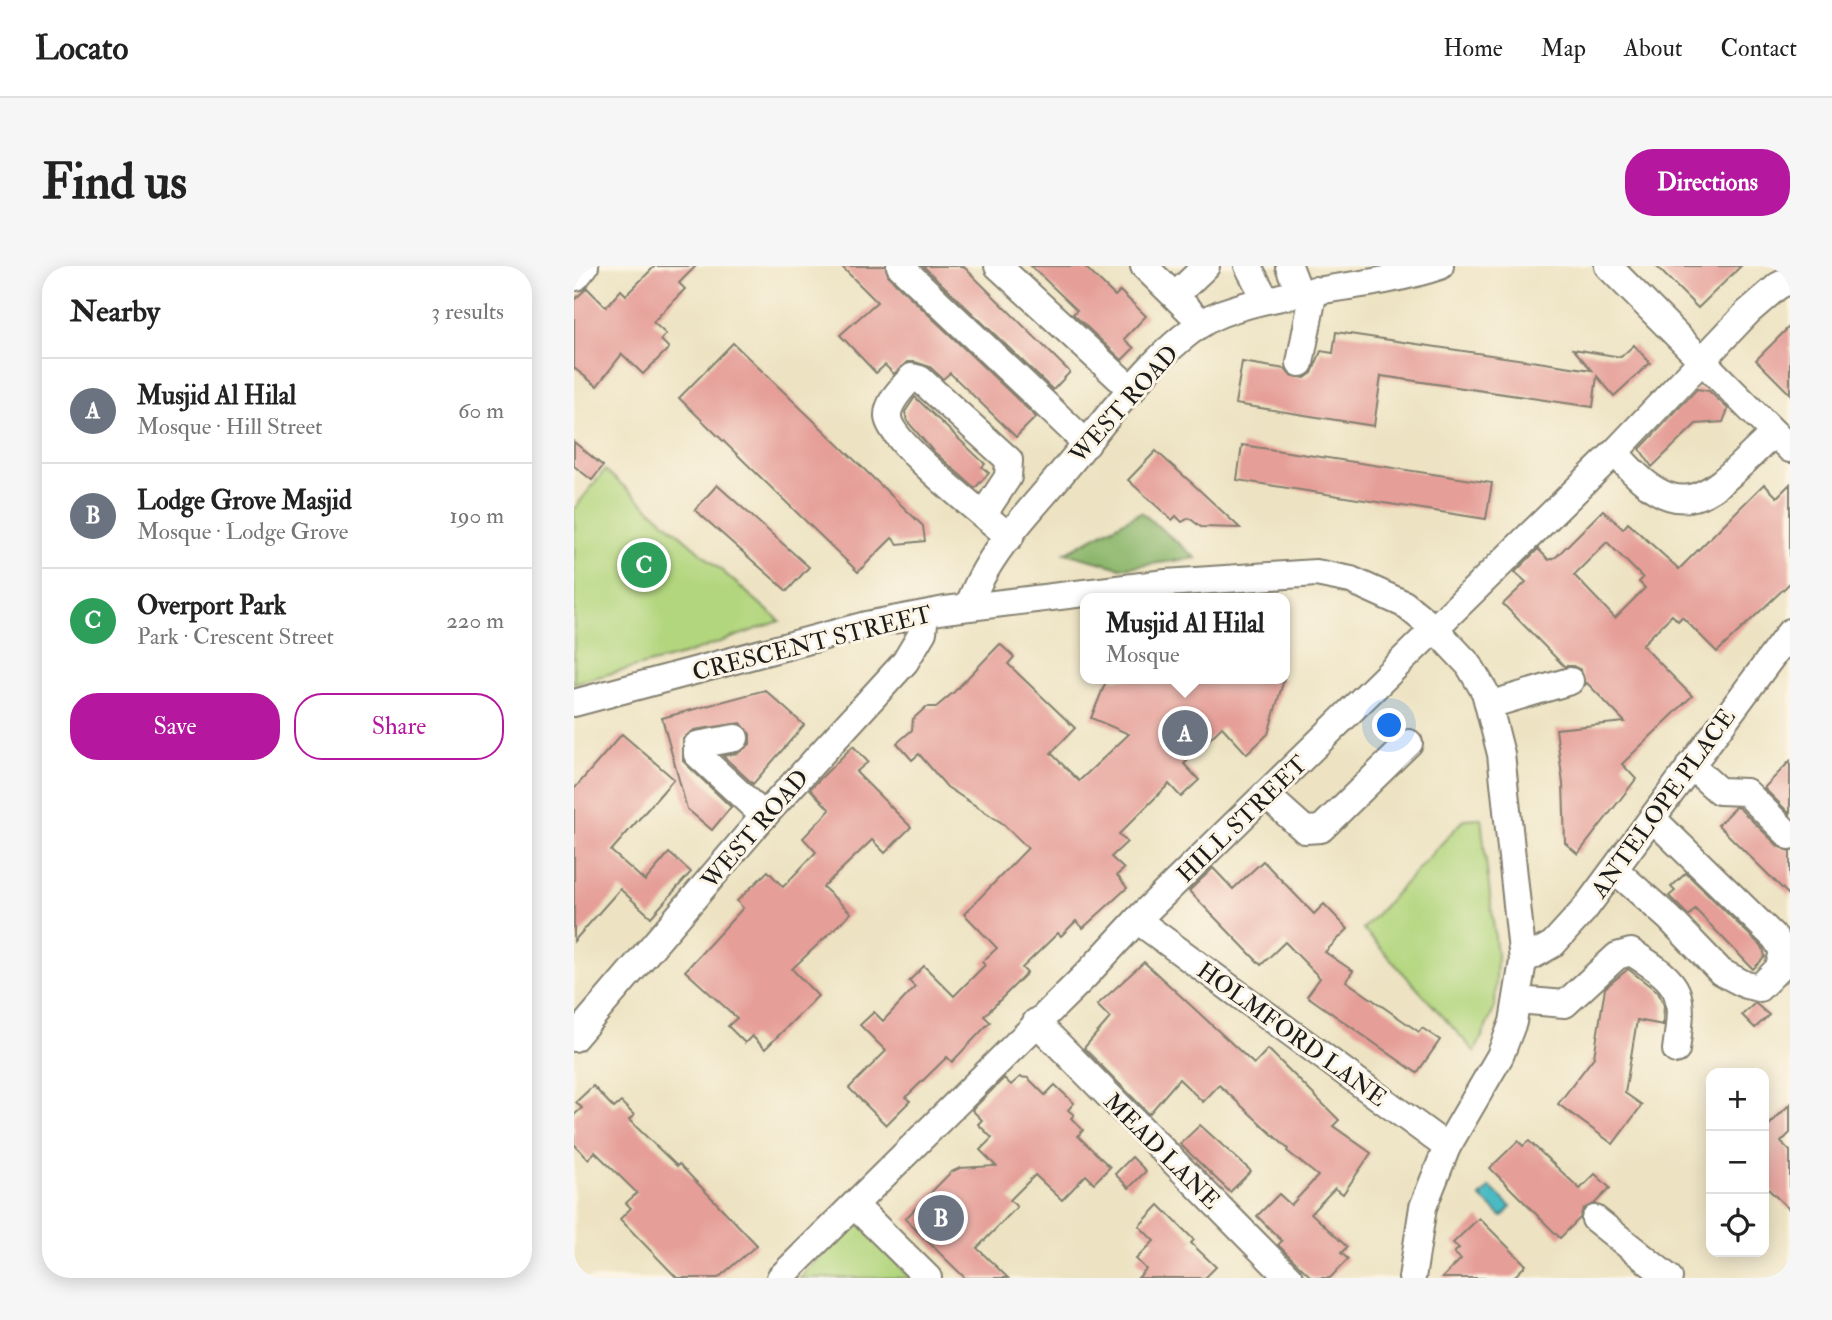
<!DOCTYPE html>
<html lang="en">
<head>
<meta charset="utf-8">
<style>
	:root { --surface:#fff; --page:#f6f6f6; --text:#222; --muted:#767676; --line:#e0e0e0; --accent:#b5179e }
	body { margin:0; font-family:"IM FELL Double Pica",serif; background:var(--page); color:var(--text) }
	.controls { position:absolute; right:21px; bottom:21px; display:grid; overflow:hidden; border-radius:14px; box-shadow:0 4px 18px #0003 }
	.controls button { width:63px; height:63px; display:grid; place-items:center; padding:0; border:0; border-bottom:2px solid var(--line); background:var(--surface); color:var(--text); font:35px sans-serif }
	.you { position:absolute; left:816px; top:460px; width:24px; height:24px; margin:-18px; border:5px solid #fff; border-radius:50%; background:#1a73e8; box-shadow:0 0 0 10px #1a73e833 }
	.badge { display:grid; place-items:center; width:46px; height:46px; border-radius:50%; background:var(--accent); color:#fff; font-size:23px; font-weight:700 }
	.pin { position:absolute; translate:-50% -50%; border:4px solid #fff; box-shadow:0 2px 7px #0006 }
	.popup { position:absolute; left:506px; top:327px; width:210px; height:91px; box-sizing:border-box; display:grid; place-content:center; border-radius:14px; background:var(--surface); filter:drop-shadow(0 2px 5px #0005); font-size:23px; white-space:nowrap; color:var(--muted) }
	.popup b { font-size:26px; color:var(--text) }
	.popup::after { content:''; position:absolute; left:50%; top:100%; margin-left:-14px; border:14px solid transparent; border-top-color:var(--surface) }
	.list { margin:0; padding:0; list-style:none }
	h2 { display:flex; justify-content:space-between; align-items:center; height:91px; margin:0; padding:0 28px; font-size:30px }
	h2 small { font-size:23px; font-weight:400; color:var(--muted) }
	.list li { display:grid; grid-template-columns:46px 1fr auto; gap:21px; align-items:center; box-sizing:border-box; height:105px; padding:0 28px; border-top:2px solid var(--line) }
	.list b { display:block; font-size:26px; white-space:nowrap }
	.list p { margin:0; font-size:23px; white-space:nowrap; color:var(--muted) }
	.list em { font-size:23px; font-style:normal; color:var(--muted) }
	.actions { display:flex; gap:14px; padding:21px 28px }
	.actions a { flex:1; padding:16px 0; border:2px solid var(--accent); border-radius:28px; text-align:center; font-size:24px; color:var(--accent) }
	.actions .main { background:var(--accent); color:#fff }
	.icon { flex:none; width:38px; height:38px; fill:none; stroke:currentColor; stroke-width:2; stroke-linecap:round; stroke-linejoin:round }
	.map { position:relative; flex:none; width:1216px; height:1012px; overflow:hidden; border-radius:28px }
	header { display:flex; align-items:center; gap:42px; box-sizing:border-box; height:98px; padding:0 35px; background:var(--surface); border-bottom:2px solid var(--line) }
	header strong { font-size:33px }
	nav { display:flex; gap:38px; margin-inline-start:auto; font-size:24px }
	.intro { display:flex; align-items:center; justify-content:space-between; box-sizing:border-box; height:168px; padding:0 42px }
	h1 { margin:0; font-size:49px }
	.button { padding:18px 32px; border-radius:28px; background:var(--accent); color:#fff; font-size:24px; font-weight:700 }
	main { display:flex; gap:42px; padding:0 42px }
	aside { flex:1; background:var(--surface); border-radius:28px; box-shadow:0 4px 18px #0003 }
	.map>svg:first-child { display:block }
	.green { fill:#b2d67e; stroke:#67794d; stroke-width:2 }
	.forest { fill:#8db76d; stroke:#546a44; stroke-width:2 }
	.water { fill:#4cbbc3; stroke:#346c70; stroke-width:2 }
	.building { fill:#e59e98; fill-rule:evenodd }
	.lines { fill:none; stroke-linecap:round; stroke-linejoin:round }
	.minor-casing { stroke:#848070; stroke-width:30 }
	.minor { stroke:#fff; stroke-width:26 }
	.labels { text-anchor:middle; stroke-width:6; stroke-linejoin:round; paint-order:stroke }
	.street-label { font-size:24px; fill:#1c1c1c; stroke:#fcf5e5 }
</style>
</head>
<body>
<header>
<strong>Locato</strong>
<nav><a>Home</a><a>Map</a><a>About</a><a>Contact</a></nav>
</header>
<div class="intro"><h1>Find us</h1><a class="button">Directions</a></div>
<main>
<aside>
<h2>Nearby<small>3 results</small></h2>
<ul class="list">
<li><span class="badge" style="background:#6b7280">A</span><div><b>Musjid Al Hilal</b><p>Mosque · Hill Street</p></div><em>60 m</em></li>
<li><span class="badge" style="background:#6b7280">B</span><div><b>Lodge Grove Masjid</b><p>Mosque · Lodge Grove</p></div><em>190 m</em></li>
<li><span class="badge" style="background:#2e9e5b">C</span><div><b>Overport Park</b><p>Park · Crescent Street</p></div><em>220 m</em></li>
</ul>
<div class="actions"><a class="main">Save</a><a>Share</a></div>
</aside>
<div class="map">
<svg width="1216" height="1012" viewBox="0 0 1216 1012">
	<rect width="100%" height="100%" fill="#fcf5e5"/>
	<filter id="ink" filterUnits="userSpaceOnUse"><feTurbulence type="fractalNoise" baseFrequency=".0143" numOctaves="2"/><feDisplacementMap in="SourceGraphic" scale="14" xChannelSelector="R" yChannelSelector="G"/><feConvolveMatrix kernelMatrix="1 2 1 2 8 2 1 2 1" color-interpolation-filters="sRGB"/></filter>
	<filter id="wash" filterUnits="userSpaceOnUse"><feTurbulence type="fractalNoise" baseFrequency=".00686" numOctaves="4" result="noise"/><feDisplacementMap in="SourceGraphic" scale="28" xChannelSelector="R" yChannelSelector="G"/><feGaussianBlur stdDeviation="1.57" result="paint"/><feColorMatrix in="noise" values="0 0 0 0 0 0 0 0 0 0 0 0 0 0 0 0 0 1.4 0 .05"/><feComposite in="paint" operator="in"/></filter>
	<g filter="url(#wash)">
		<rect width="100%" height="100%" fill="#ede3c3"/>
		<g class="green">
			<path d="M 31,204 L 206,355 L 109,389 L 0,417 L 0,243 Z"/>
			<path d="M 907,552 L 923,689 L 921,741 L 901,786 L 789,663 L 890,553 Z"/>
			<path d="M 282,954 L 337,1012 L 225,1012 Z"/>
		</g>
		<path class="forest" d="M 567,246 L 622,292 L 547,302 L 491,287 Z"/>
		<path class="water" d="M 916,921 L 937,941 L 928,951 L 906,931 Z"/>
		<g id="blocks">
			<g class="building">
				<path d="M 81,0 L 122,0 L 105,17 L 111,23 L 79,56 L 92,68 L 87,74 L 95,82 L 69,108 L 48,88 L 23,120 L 0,102 L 0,34 L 13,22 L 32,41 L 47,24 L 52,29 Z"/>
				<path d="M 267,0 L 311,0 L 315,11 L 462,151 L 442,171 L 376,107 L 369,113 L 356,101 L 341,96 L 333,96 L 320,108 L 311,99 L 302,107 L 266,69 L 303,36 Z"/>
				<path d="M 349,0 L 389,0 L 496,106 L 479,124 Z"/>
				<path d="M 457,0 L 510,0 L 541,30 L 546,25 L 572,50 L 550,73 L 560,82 L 548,94 L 499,48 L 503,44 Z"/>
				<path d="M 1082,0 L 1167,0 L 1124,42 Z"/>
				<path d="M 1216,60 L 1216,128 L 1182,94 Z"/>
				<path d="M 762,66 L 1018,104 L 999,83 L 1047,91 L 1060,79 L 1076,97 L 1040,130 L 1023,110 L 1019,141 L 807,110 L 800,160 L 661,138 L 668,96 L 711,103 L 716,109 L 731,112 L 738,107 L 747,85 L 759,87 Z"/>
				<path d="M 159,77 L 349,260 L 351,275 L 324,278 L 318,272 L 284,306 L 105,132 Z"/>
				<path d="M 1123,123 L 1135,125 L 1154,143 L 1149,156 L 1122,158 L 1078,201 L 1066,183 Z"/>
				<path d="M 341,131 L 411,198 L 408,201 L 415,207 L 401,222 L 358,184 L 333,155 L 331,146 Z"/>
				<path d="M 0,176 L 29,200 L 18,214 L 0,200 Z"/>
				<path d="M 668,179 L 918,217 L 912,253 L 663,214 Z"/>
				<path d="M 582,185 L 620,219 L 666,262 L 627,261 L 615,252 L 608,256 L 602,250 L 598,254 L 554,214 Z"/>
				<path d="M 1190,218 L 1203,231 L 1216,218 L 1216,317 L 1143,386 L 1108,351 L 1104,355 L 1098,349 L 1068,379 L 1118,430 L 1048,498 L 1062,513 L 1004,588 L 991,577 L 989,518 L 982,463 L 1051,456 L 1013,417 L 1011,419 L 1007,404 L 999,400 L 990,400 L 929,338 L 952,316 L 941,306 L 964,283 L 975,294 L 982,291 L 1029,244 L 1049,263 L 1054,257 L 1105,303 ZM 1033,276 L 1069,312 L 1065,316 L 1071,322 L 1041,352 L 1000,309 Z"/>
				<path d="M 143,219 L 235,301 L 213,325 L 121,244 Z"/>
				<path d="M 426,378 L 440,391 L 434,398 L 501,462 L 477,487 L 505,515 L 555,468 L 517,452 L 533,413 L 710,413 L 694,468 L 673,488 L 648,461 L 610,498 L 625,514 L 607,531 L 595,518 L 545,568 L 553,576 L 537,591 L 550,603 L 543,609 L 553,622 L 509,662 L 502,655 L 487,670 L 484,667 L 448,702 L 453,707 L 410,750 L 416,756 L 378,796 L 373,791 L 332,831 L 336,835 L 312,859 L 275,822 L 312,785 L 286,759 L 300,746 L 309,755 L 341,721 L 335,715 L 350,700 L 380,730 L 411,699 L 408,696 L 423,682 L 390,648 L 454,582 L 428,557 L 373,521 L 345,488 L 338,494 L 323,477 L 338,464 L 339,453 L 352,441 L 362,441 L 380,426 Z"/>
				<path d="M 191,424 L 230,459 L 179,518 L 149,490 L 164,487 L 176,478 L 176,468 L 167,457 L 120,464 L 109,473 L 109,495 L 157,541 L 138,564 L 113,543 L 88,452 Z"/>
				<path d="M 48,468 L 100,513 L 37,585 L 71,615 L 95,587 L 117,606 L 77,651 L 46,623 L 0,675 L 0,523 Z"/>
				<path d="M 279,480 L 294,496 L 282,506 L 337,561 L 311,587 L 298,574 L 249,621 L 277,647 L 218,703 L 244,730 L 191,783 L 178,770 L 171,777 L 154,760 L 163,752 L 111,705 L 169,642 L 163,635 L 194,605 L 209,621 L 242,586 L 229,572 L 256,544 L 236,523 Z"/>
				<path d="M 1216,495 L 1216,548 L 1190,522 Z"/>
				<path d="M 1161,541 L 1165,542 L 1205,581 L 1216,585 L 1216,630 L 1144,559 Z"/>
				<path d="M 689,595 L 740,648 L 750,638 L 774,663 L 751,686 L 779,705 L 772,715 L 845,766 L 848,762 L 866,774 L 843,807 L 733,730 L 746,712 L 711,676 L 687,699 L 615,625 L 639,602 L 659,623 Z"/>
				<path d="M 1112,607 L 1189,682 L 1191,691 L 1179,703 L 1121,643 L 1115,650 L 1095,630 L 1101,625 L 1097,621 Z"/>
				<path d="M 570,696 L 680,798 L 694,783 L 765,854 L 759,860 L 797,887 L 769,928 L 761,922 L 737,947 L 773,981 L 767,987 L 774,993 L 756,1012 L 738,1012 L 704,979 L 708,975 L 683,950 L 705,928 L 717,939 L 744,910 L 713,885 L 714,883 L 645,819 L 629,836 L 605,813 L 575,848 L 510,782 L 536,752 L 523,739 Z"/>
				<path d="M 1054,703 L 1084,726 L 1090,739 L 1089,759 L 1063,754 L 1051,827 L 1068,839 L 1039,878 L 984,838 L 1020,791 L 1031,722 Z"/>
				<path d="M 1181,737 L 1195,749 L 1181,762 L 1168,749 Z"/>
				<path d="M 446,811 L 454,812 L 471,829 L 481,819 L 500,837 L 494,844 L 500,849 L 497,852 L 509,864 L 504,870 L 536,901 L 520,917 L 512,909 L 488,934 L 461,909 L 436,934 L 443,941 L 403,982 L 434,1012 L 391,1012 L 331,953 L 377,906 L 386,902 L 422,900 L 406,884 L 418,872 L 404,858 L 408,854 L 398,844 L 430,812 L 437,819 Z"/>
				<path d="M 19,820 L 40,842 L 47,836 L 60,849 L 55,854 L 103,900 L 105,898 L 183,979 L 144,1012 L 103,1012 L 46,953 L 57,942 L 52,937 L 63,927 L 21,886 L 14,893 L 0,878 L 0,849 L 8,842 L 2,836 Z"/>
				<path d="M 1216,838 L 1216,867 L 1207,876 L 1216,885 L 1216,944 L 1190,919 L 1190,860 L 1192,862 Z"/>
				<path d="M 626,859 L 677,905 L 656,926 L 606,878 Z"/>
				<path d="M 944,875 L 949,880 L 955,875 L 1006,923 L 1021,908 L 1036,922 L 1020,938 L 1009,943 L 1006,952 L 986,972 L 916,902 Z"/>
				<path d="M 558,891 L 572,905 L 555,922 L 541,908 Z"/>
				<path d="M 585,939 L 620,974 L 617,977 L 642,1001 L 631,1012 L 564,1012 L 572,1003 L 562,993 L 580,975 L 565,960 Z"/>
				<path d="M 905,952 L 952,999 L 939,1012 L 868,1012 L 887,993 L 880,987 L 885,982 L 879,977 Z"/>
			</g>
		</g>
	</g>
	<g filter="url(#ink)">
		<use href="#blocks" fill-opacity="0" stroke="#848070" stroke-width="2"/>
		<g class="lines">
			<g class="minor-casing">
				<g id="minor">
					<path d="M 326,0 L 513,178"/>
					<path d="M 424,0 L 558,124"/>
					<path d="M 570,0 L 628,57"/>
					<path d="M 674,0 L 692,34"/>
					<path d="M 715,0 L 725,26"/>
					<path d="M 1034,0 L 1216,183"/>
					<path d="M 2,11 L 11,0"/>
					<path d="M 601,30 L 632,0"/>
					<path d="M 726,97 L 740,24"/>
					<path d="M 1041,186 C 1111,270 1137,226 1200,167"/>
					<path d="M 409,249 L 434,211 L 435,194 L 346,113 L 338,111 C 329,121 313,136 314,151 C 316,176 413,252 436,271"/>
					<path d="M 394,341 C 399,328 405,315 412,303 C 433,267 465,235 491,203 C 530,157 593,68 648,47 C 719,21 795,24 866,0"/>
					<path d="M 0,437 L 292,359 L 371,344 L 592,317 L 742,307 L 777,314 L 830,338 L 861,363 L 895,399 L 911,426 L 927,488 L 949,695 L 939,756 L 926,790 L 873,881 L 849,941 L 838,1012"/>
					<path d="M 915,439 L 996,415"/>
					<path d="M 161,472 L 123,479 L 123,488 L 190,550"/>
					<path d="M 1116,499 L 1145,525 L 1172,526 L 1216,570"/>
					<path d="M 692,529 L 731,564 L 747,563 L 835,477"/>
					<path d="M 1041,604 L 1095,652 L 1147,706 L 1172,719 L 1185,722 L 1205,702 L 1209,685 L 1201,672 L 1079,553"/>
					<path d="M 563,654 L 873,881"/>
					<path d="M 949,695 L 979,678 L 1010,644 L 1216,366"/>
					<path d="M 943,734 L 991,738 L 1043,690 L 1057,686 C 1110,719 1110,726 1102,784"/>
					<path d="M 462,756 L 715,1012"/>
					<path d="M 0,772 L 190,550 L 331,396 L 349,366 L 351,349"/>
					<path d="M 280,939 L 354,1012"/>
					<path d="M 1021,953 L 1095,1012"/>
					<path d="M 206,1012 L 512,709 L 563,654 L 1041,186 L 1174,46 L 1204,20 L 1216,14"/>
				</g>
			</g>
			<use href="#minor" class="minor"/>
		</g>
	</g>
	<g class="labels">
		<g class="street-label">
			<text transform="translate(550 138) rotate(-48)" y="8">WEST ROAD</text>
			<text transform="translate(238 377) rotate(-14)" y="8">CRESCENT STREET</text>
			<text transform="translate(1089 537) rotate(-54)" y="8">ANTELOPE PLACE</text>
			<text transform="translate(668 553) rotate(-44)" y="8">HILL STREET</text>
			<text transform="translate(181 563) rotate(-49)" y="8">WEST ROAD</text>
			<text transform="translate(718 768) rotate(36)" y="8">HOLMFORD LANE</text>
			<text transform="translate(588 885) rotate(45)" y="8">MEAD LANE</text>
		</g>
	</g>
</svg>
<div class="controls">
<button>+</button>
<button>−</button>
<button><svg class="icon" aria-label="locate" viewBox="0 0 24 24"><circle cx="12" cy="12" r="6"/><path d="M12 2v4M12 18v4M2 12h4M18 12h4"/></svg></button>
</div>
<div class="you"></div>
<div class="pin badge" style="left:611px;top:467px;background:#6b7280">A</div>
<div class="popup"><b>Musjid Al Hilal</b>Mosque</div>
<div class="pin badge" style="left:367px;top:952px;background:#6b7280">B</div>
<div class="pin badge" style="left:70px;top:299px;background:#2e9e5b">C</div>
</div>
</main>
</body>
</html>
